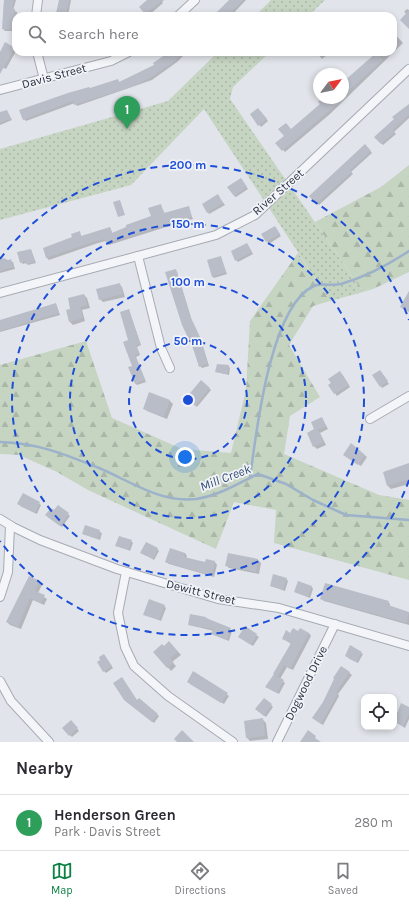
<!DOCTYPE html>
<html lang="en">
<head>
<meta charset="utf-8">
<style>
	:root { --surface:#fff; --page:#f7f7f7; --text:#2b2b33; --muted:#7c7c81; --line:#e1e1e2; --accent:#0b8043 }
	body { margin:0; font-family:Karla,sans-serif; background:var(--page); color:var(--text) }
	.controls { position:absolute; right:12px; bottom:12px; display:grid; overflow:hidden; border-radius:8px; box-shadow:0 2px 6px #0003 }
	.controls button { width:36px; height:36px; display:grid; place-items:center; padding:0; border:0; border-bottom:1px solid var(--line); background:var(--surface); color:var(--text); font:20px sans-serif }
	.compass { position:absolute; left:313px; top:68px; width:36px; height:36px; border-radius:50%; background:var(--surface); box-shadow:0 2px 6px #0003; rotate:58deg }
	.you { position:absolute; left:185px; top:457px; width:14px; height:14px; margin:-10px; border:3px solid #fff; border-radius:50%; background:#1a73e8; box-shadow:0 0 0 6px #1a73e833 }
	.badge { display:grid; place-items:center; width:26px; height:26px; border-radius:50%; background:var(--accent); color:#fff; font-size:13px; font-weight:700 }
	.pin { position:absolute; translate:-50% -33px; filter:drop-shadow(0 1px 2px #0008) }
	.pin::after { content:''; position:absolute; top:21px; width:14px; height:12px; background:inherit; clip-path:polygon(0 0,100% 0,50% 100%) }
	.list { margin:0; padding:0; list-style:none }
	h2 { display:flex; justify-content:space-between; align-items:center; height:52px; margin:0; padding:0 16px; font-size:17px }
	h2 small { font-size:13px; font-weight:400; color:var(--muted) }
	.list li { display:grid; grid-template-columns:26px 1fr auto; gap:12px; align-items:center; box-sizing:border-box; height:56px; padding:0 16px; border-top:1px solid var(--line) }
	.list b { display:block; font-size:15px; white-space:nowrap }
	.list p { margin:0; font-size:13px; white-space:nowrap; color:var(--muted) }
	.list em { font-size:13px; font-style:normal; color:var(--muted) }
	.icon { flex:none; width:22px; height:22px; fill:none; stroke:currentColor; stroke-width:2; stroke-linecap:round; stroke-linejoin:round }
	.map { position:relative; flex:none; width:409px; height:742px; overflow:hidden }
	.search { position:absolute; background:var(--surface); box-shadow:0 2px 6px #0003; left:12px; right:12px; top:12px; height:44px; display:flex; align-items:center; gap:10px; box-sizing:border-box; padding:0 14px; border-radius:12px; color:var(--muted); font-size:15px }
	.sheet { height:108px; background:var(--surface) }
	nav { display:flex; justify-content:space-around; align-items:center; box-sizing:border-box; height:56px; border-top:1px solid var(--line); background:var(--surface); font-size:11px; color:var(--muted) }
	nav a { display:grid; justify-items:center; gap:2px }
	nav .on { color:var(--accent) }
	.map>svg:first-child { display:block }
	.grass { fill:url(#grass-dots) }
	.forest { fill:url(#forest-firs) }
	.shadow { fill:#0003 }
	.lines { fill:none; stroke-linecap:round; stroke-linejoin:round }
	.stream { stroke:#9cb1ca; stroke-width:2.5 }
	.building { fill:#b9bdc7 }
	.minor-casing { stroke:#a6abb4; stroke-width:10 }
	.minor { stroke:#f4f5f8; stroke-width:8 }
	.ring { fill:none; stroke:#1d4ed8; stroke-width:2; stroke-dasharray:7 5 }
	.labels { text-anchor:middle; stroke-width:3.5; stroke-linejoin:round; paint-order:stroke }
	.street-label { font-size:12px; fill:#293142; stroke:#f1f3f7 }
	.water-label { font-size:13px; font-style:italic; fill:#334e76; stroke:#f1f3f7 }
	.centre { fill:#1d4ed8; stroke:#f1f3f7; stroke-width:2 }
	.ring-label { font-size:12px; text-anchor:middle; font-weight:bold; fill:#1d4ed8; stroke:#f1f3f7; stroke-width:3.5; stroke-linejoin:round; paint-order:stroke }
</style>
</head>
<body>
<div class="map">
<svg width="409" height="742" viewBox="0 0 409 742">
	<defs>
		<pattern id="grass-dots" width="8" height="8" patternUnits="userSpaceOnUse"><rect width="8" height="8" fill="#c6d4c2"/><path d="M2 2h.1M6 6h.1" fill="none" stroke="#aab6a8" stroke-width="1.8" stroke-linecap="round"/></pattern>
		<pattern id="forest-firs" width="22" height="20" patternUnits="userSpaceOnUse"><rect width="22" height="20" fill="#c6d4c2"/><path d="M5 1l3.5 6h-7zM16 11l3.5 6h-7z" fill="#aab6a8"/></pattern>
	</defs>
	<rect width="100%" height="100%" fill="#e1e4ea"/>
	<g class="grass">
		<path d="M 271,0 L 325,0 L 308,16 L 255,16 Z"/>
		<path d="M 218,52 L 270,52 L 233,87 L 230,99 L 363,292 L 330,301 L 204,109 L 131,185 L 0,220 L 0,149 L 168,101 Z"/>
	</g>
	<g class="forest">
		<path d="M 409,165 L 409,272 L 373,289 L 363,292 L 315,222 L 381,187 Z"/>
		<path d="M 298,253 L 330,301 L 313,306 L 289,345 L 320,397 L 290,416 L 284,454 L 379,495 L 409,500 L 409,580 L 274,543 L 276,510 L 234,502 L 216,549 L 88,490 L 57,472 L 19,455 L 0,454 L 0,365 L 86,341 L 112,418 L 182,449 L 231,453 L 246,390 L 250,321 Z"/>
	</g>
	<g class="shadow">
		<path d="M 4,0 L 16,0 L 13,10 L 17,12 L 15,31 L 5,31 L 3,29 Z"/>
		<path d="M 60,0 L 71,0 L 68,16 L 58,12 Z"/>
		<path d="M 149,0 L 164,0 L 162,2 L 163,3 L 148,16 L 140,7 Z"/>
		<path d="M 230,0 L 246,0 L 231,16 L 214,16 Z"/>
		<path d="M 407,9 L 409,10 L 409,28 L 407,14 L 404,12 Z"/>
		<path d="M 129,12 L 132,16 L 124,16 Z"/>
		<path d="M 393,32 L 403,43 L 330,114 L 285,152 L 277,143 L 321,104 L 324,98 L 343,98 L 343,83 L 378,52 L 393,52 Z"/>
		<path d="M 14,49 L 16,51 L 6,69 L 0,66 L 0,55 Z"/>
		<path d="M 171,52 L 187,52 L 177,62 L 152,80 L 77,106 L 75,103 L 26,121 L 24,119 L 90,89 L 118,80 L 120,83 L 156,66 Z"/>
		<path d="M 316,52 L 331,52 L 322,59 Z"/>
		<path d="M 403,109 L 409,110 L 409,118 L 394,132 L 396,134 L 383,145 L 376,137 L 395,119 L 393,117 Z"/>
		<path d="M 7,111 L 12,120 L 0,125 L 0,113 Z"/>
		<path d="M 260,111 L 268,121 L 261,127 L 251,115 Z"/>
		<path d="M 365,145 L 372,153 L 351,172 L 353,174 L 319,205 L 311,197 Z"/>
		<path d="M 241,179 L 248,189 L 236,197 L 234,196 Z"/>
		<path d="M 218,196 L 225,205 L 209,214 L 208,212 Z"/>
		<path d="M 160,205 L 165,214 L 188,208 L 193,219 L 189,220 L 190,223 L 185,225 L 182,222 L 109,245 L 106,241 L 98,243 L 49,260 L 47,258 L 44,249 L 68,241 L 79,232 L 82,237 L 110,228 L 113,234 L 152,217 Z"/>
		<path d="M 276,229 L 281,236 L 269,244 L 262,234 Z"/>
		<path d="M 247,244 L 253,254 L 238,262 L 236,260 Z"/>
		<path d="M 31,250 L 36,263 L 28,265 L 26,263 L 23,264 L 21,262 Z"/>
		<path d="M 220,257 L 227,274 L 214,278 L 212,276 Z"/>
		<path d="M 5,259 L 13,262 L 15,269 L 0,273 L 0,260 Z"/>
		<path d="M 175,270 L 177,272 L 192,321 L 201,340 L 209,366 L 202,368 L 200,366 L 190,341 Z"/>
		<path d="M 119,284 L 122,287 L 125,297 L 103,302 L 100,299 Z"/>
		<path d="M 84,295 L 87,298 L 90,308 L 82,310 L 85,321 L 73,325 L 70,322 L 72,310 Z"/>
		<path d="M 56,304 L 60,315 L 0,332 L 0,321 Z"/>
		<path d="M 129,310 L 141,345 L 137,347 L 140,355 L 136,357 L 146,382 L 137,385 L 136,384 L 129,340 Z"/>
		<path d="M 228,366 L 230,368 L 229,375 L 216,372 Z"/>
		<path d="M 381,373 L 389,384 L 382,388 L 381,386 Z"/>
		<path d="M 342,374 L 350,387 L 337,396 L 329,385 Z"/>
		<path d="M 202,382 L 211,390 L 197,407 L 188,398 Z"/>
		<path d="M 149,394 L 170,401 L 173,404 L 167,419 L 147,411 L 144,408 Z"/>
		<path d="M 322,418 L 328,429 L 320,433 L 326,445 L 317,449 L 314,446 L 316,430 Z"/>
		<path d="M 351,445 L 367,457 L 361,466 L 346,456 Z"/>
		<path d="M 409,464 L 409,484 L 391,489 L 388,486 L 384,473 Z"/>
		<path d="M 23,494 L 41,505 L 37,514 L 20,506 Z"/>
		<path d="M 58,506 L 70,516 L 62,527 L 48,517 Z"/>
		<path d="M 86,526 L 102,533 L 100,540 L 83,534 Z"/>
		<path d="M 131,541 L 133,543 L 130,551 L 117,545 Z"/>
		<path d="M 157,549 L 159,551 L 154,560 L 142,553 Z"/>
		<path d="M 185,553 L 187,556 L 186,558 L 206,564 L 207,560 L 215,562 L 217,565 L 214,577 L 169,564 L 166,562 Z"/>
		<path d="M 229,554 L 258,560 L 261,563 L 259,574 L 229,568 L 226,565 Z"/>
		<path d="M 286,579 L 288,581 L 285,591 L 271,586 Z"/>
		<path d="M 39,582 L 42,585 L 38,593 L 47,599 L 44,605 L 33,600 L 21,629 L 10,625 L 7,622 Z"/>
		<path d="M 312,587 L 313,589 L 310,598 L 295,592 Z"/>
		<path d="M 321,599 L 388,602 L 390,604 L 390,607 L 409,613 L 409,625 L 324,601 Z"/>
		<path d="M 164,606 L 166,608 L 161,621 L 144,614 Z"/>
		<path d="M 206,618 L 232,631 L 229,641 L 214,635 L 213,634 L 214,631 L 189,625 Z"/>
		<path d="M 245,628 L 259,637 L 253,646 L 241,638 Z"/>
		<path d="M 299,632 L 309,633 L 311,636 L 293,670 L 287,667 L 280,679 L 285,683 L 279,694 L 266,687 L 270,684 L 291,644 L 283,638 Z"/>
		<path d="M 172,645 L 181,655 L 172,662 L 176,666 L 171,671 L 155,652 Z"/>
		<path d="M 361,653 L 363,654 L 358,663 L 348,658 Z"/>
		<path d="M 105,657 L 113,668 L 106,673 L 104,671 Z"/>
		<path d="M 342,667 L 352,675 L 338,694 L 339,696 L 323,725 L 316,720 Z"/>
		<path d="M 194,672 L 229,696 L 224,704 L 190,684 Z"/>
		<path d="M 264,699 L 273,707 L 266,717 L 258,711 Z"/>
		<path d="M 137,701 L 159,716 L 154,723 L 127,702 Z"/>
		<path d="M 401,705 L 409,708 L 409,719 L 405,728 L 394,721 Z"/>
		<path d="M 263,720 L 266,723 L 268,739 L 250,741 L 247,738 Z"/>
		<path d="M 71,721 L 79,731 L 72,737 L 63,728 Z"/>
	</g>
	<g class="lines">
		<g class="stream">
			<path d="M 0,442 C 38,443 64,454 99,468 C 130,481 160,503 196,499 C 218,496 239,483 258,474 L 286,484 L 313,500 L 346,515 L 409,520"/>
			<path d="M 250,478 C 256,434 270,305 314,286 C 321,283 332,286 341,284 C 365,277 388,265 409,251"/>
		</g>
	</g>
	<g class="building">
		<path d="M 4,0 L 14,0 L 12,8 L 15,9 L 14,30 L 2,29 Z"/>
		<path d="M 59,0 L 69,0 L 66,15 L 56,13 Z"/>
		<path d="M 147,0 L 163,0 L 145,14 L 139,7 Z"/>
		<path d="M 229,0 L 243,0 L 227,16 L 213,16 Z"/>
		<path d="M 409,10 L 409,29 L 400,20 Z"/>
		<path d="M 5,42 L 15,48 L 0,74 L 0,52 Z"/>
		<path d="M 169,52 L 183,52 L 176,60 L 150,78 L 131,87 L 74,105 L 73,101 L 23,120 L 19,110 L 68,93 L 89,87 L 90,88 L 118,79 L 119,82 L 154,65 L 153,63 Z"/>
		<path d="M 376,53 L 383,60 L 347,92 L 343,88 L 343,82 Z"/>
		<path d="M 322,98 L 344,98 L 282,151 L 275,143 L 284,136 L 278,129 L 286,123 L 291,129 L 320,104 L 318,102 Z"/>
		<path d="M 409,104 L 409,115 L 393,130 L 395,132 L 381,144 L 374,137 L 394,119 L 392,117 Z"/>
		<path d="M 258,108 L 267,119 L 258,126 L 250,114 Z"/>
		<path d="M 7,110 L 11,119 L 0,123 L 0,112 Z"/>
		<path d="M 365,144 L 371,151 L 350,170 L 352,172 L 316,204 L 309,196 Z"/>
		<path d="M 241,178 L 247,187 L 234,196 L 227,187 Z"/>
		<path d="M 218,194 L 223,203 L 207,213 L 202,204 Z"/>
		<path d="M 120,200 L 125,215 L 118,217 L 113,202 Z"/>
		<path d="M 161,204 L 164,213 L 189,206 L 192,217 L 187,218 L 188,221 L 182,223 L 181,220 L 106,243 L 105,239 L 96,241 L 46,258 L 43,248 L 72,237 L 71,234 L 80,231 L 81,236 L 110,227 L 112,233 L 126,227 L 126,225 L 151,216 L 148,208 Z"/>
		<path d="M 275,226 L 280,234 L 266,242 L 261,234 Z"/>
		<path d="M 247,243 L 252,252 L 235,261 L 231,251 Z"/>
		<path d="M 31,249 L 35,262 L 26,264 L 25,261 L 20,263 L 17,252 Z"/>
		<path d="M 221,256 L 226,272 L 212,277 L 207,260 Z"/>
		<path d="M 5,258 L 6,261 L 11,259 L 13,267 L 0,271 L 0,259 Z"/>
		<path d="M 176,269 L 191,318 L 200,337 L 208,364 L 199,367 L 191,341 L 190,342 L 182,325 L 165,272 Z"/>
		<path d="M 120,283 L 123,294 L 99,300 L 96,289 Z"/>
		<path d="M 409,291 L 409,312 L 400,307 Z"/>
		<path d="M 84,294 L 87,305 L 80,307 L 83,318 L 69,322 L 66,310 L 70,309 L 68,298 Z"/>
		<path d="M 56,303 L 59,313 L 0,331 L 0,320 Z"/>
		<path d="M 129,309 L 140,344 L 136,345 L 139,353 L 135,355 L 145,380 L 135,384 L 128,367 L 132,366 L 123,342 L 128,340 L 120,312 Z"/>
		<path d="M 217,364 L 229,365 L 227,374 L 215,372 Z"/>
		<path d="M 380,370 L 388,381 L 380,387 L 372,375 Z"/>
		<path d="M 340,371 L 349,385 L 334,394 L 328,385 L 331,383 L 328,379 Z"/>
		<path d="M 201,380 L 210,388 L 195,406 L 186,398 Z"/>
		<path d="M 149,392 L 170,400 L 164,417 L 143,409 Z"/>
		<path d="M 322,417 L 326,426 L 318,430 L 324,442 L 313,447 L 307,433 L 314,429 L 311,422 Z"/>
		<path d="M 351,443 L 365,455 L 358,465 L 343,455 Z"/>
		<path d="M 409,463 L 409,479 L 387,486 L 383,472 Z"/>
		<path d="M 23,493 L 40,502 L 35,513 L 17,504 Z"/>
		<path d="M 58,505 L 69,513 L 60,526 L 45,515 L 51,508 L 54,510 Z"/>
		<path d="M 85,525 L 100,530 L 98,539 L 82,534 Z"/>
		<path d="M 119,536 L 132,540 L 128,550 L 115,546 Z"/>
		<path d="M 146,542 L 158,548 L 153,559 L 140,553 Z"/>
		<path d="M 170,548 L 185,553 L 184,557 L 205,562 L 206,559 L 215,561 L 212,576 L 165,562 Z"/>
		<path d="M 228,553 L 258,559 L 256,572 L 225,566 Z"/>
		<path d="M 273,574 L 287,578 L 283,590 L 270,586 Z"/>
		<path d="M 29,576 L 40,581 L 35,591 L 45,595 L 41,603 L 30,598 L 18,627 L 6,622 Z"/>
		<path d="M 298,581 L 312,586 L 308,597 L 294,592 Z"/>
		<path d="M 325,583 L 389,601 L 388,605 L 409,612 L 407,623 L 320,599 Z"/>
		<path d="M 149,599 L 165,605 L 159,620 L 143,615 Z"/>
		<path d="M 190,614 L 206,617 L 206,618 L 231,628 L 227,640 L 211,634 L 213,629 L 188,625 Z"/>
		<path d="M 245,626 L 257,634 L 251,645 L 238,637 Z"/>
		<path d="M 293,628 L 298,631 L 300,628 L 309,633 L 290,669 L 284,665 L 278,676 L 273,674 L 291,643 L 282,639 L 286,630 L 290,633 Z"/>
		<path d="M 169,641 L 178,652 L 170,658 L 174,663 L 167,668 L 153,652 L 162,644 L 164,646 Z"/>
		<path d="M 350,645 L 362,652 L 356,662 L 345,656 Z"/>
		<path d="M 104,654 L 112,666 L 103,672 L 97,662 L 100,660 L 99,657 Z"/>
		<path d="M 341,666 L 350,672 L 336,692 L 338,693 L 321,724 L 312,718 L 323,702 L 334,679 L 333,678 Z"/>
		<path d="M 193,671 L 228,693 L 221,703 L 187,682 Z"/>
		<path d="M 274,674 L 284,680 L 277,693 L 265,687 Z"/>
		<path d="M 122,677 L 137,700 L 139,698 L 158,714 L 152,722 L 124,700 L 113,683 Z"/>
		<path d="M 264,698 L 272,704 L 264,716 L 255,709 Z"/>
		<path d="M 401,703 L 409,707 L 409,714 L 403,726 L 394,722 Z"/>
		<path d="M 263,718 L 265,736 L 246,738 L 244,721 Z"/>
		<path d="M 71,720 L 78,728 L 69,736 L 62,728 Z"/>
		<path d="M 182,730 L 194,742 L 177,742 L 174,739 Z"/>
		<path d="M 308,730 L 316,736 L 315,738 L 321,742 L 300,742 Z"/>
	</g>
	<g class="lines">
		<g class="minor-casing">
			<g id="minor">
				<path d="M 36,16 L 38,0"/>
				<path d="M 178,16 L 195,0"/>
				<path d="M 37,52 L 44,79"/>
				<path d="M 0,90 L 111,61 L 129,52"/>
				<path d="M 138,256 L 161,348 L 170,368"/>
				<path d="M 0,293 L 216,235 L 255,215 L 409,69"/>
				<path d="M 370,419 L 409,396"/>
				<path d="M 0,519 L 13,527 L 40,540 L 117,569 L 218,599 L 279,608 L 409,646"/>
				<path d="M 126,572 L 118,613 L 125,647 L 134,666 L 168,696 L 233,742"/>
				<path d="M 0,597 L 8,572 L 10,526"/>
				<path d="M 0,681 L 11,701 L 49,742"/>
				<path d="M 277,742 L 335,624"/>
			</g>
		</g>
		<use href="#minor" class="minor"/>
	</g>
	<g class="ring">
		<circle cx="188" cy="400" r="59"/>
		<circle cx="188" cy="400" r="118"/>
		<circle cx="188" cy="400" r="176"/>
		<path d="M409 480A235 235 0 0 1 0 541M0 259A235 235 0 0 1 409 320"/>
	</g>
	<g class="labels">
		<g class="street-label">
			<text transform="translate(54 76) rotate(-15)" y="4">Davis Street</text>
			<text transform="translate(278 192) rotate(-41)" y="4">River Street</text>
			<text transform="translate(201 592) rotate(14)" y="4">Dewitt Street</text>
			<text transform="translate(306 683) rotate(-64)" y="4">Dogwood Drive</text>
		</g>
		<g class="water-label">
			<text transform="translate(225 477) rotate(-21)" y="5">Mill Creek</text>
		</g>
	</g>
	<circle cx="188" cy="400" r="6" class="centre"/>
	<g class="ring-label">
		<text x="188" y="169">200 m</text>
		<text x="188" y="228">150 m</text>
		<text x="188" y="286">100 m</text>
		<text x="188" y="345">50 m</text>
	</g>
</svg>
<div class="controls">
<button><svg class="icon" aria-label="locate" viewBox="0 0 24 24"><circle cx="12" cy="12" r="6"/><path d="M12 2v4M12 18v4M2 12h4M18 12h4"/></svg></button>
</div>
<svg class="compass" viewBox="-18 -18 36 36"><path d="M0-13l5 13h-10z" fill="#e53935"/><path d="M0 13l5-13h-10z" fill="#7c7c81"/></svg>
<div class="you"></div>
<div class="pin badge" style="left:127px;top:129px;background:#2e9e5b">1</div>
<div class="search"><svg class="icon" aria-label="search" viewBox="0 0 24 24"><circle cx="10" cy="10" r="6"/><path d="M15 15l6 6"/></svg>Search here</div>
</div>
<section class="sheet">
<h2>Nearby<small></small></h2>
<ul class="list">
<li><span class="badge" style="background:#2e9e5b">1</span><div><b>Henderson Green</b><p>Park · Davis Street</p></div><em>280 m</em></li>
</ul>
</section>
<nav>
<a class="on"><svg class="icon" aria-label="map" viewBox="0 0 24 24"><path d="M3 6l6-2 6 2 6-2v14l-6 2-6-2-6 2zM9 4v14M15 6v14"/></svg>Map</a>
<a><svg class="icon" aria-label="directions" viewBox="0 0 24 24"><path d="M12 3l9 9-9 9-9-9zM9 14v-3h6M13 9l2 2-2 2"/></svg>Directions</a>
<a><svg class="icon" aria-label="saved" viewBox="0 0 24 24"><path d="M7 4h10v16l-5-4-5 4z"/></svg>Saved</a>
</nav>
</body>
</html>
